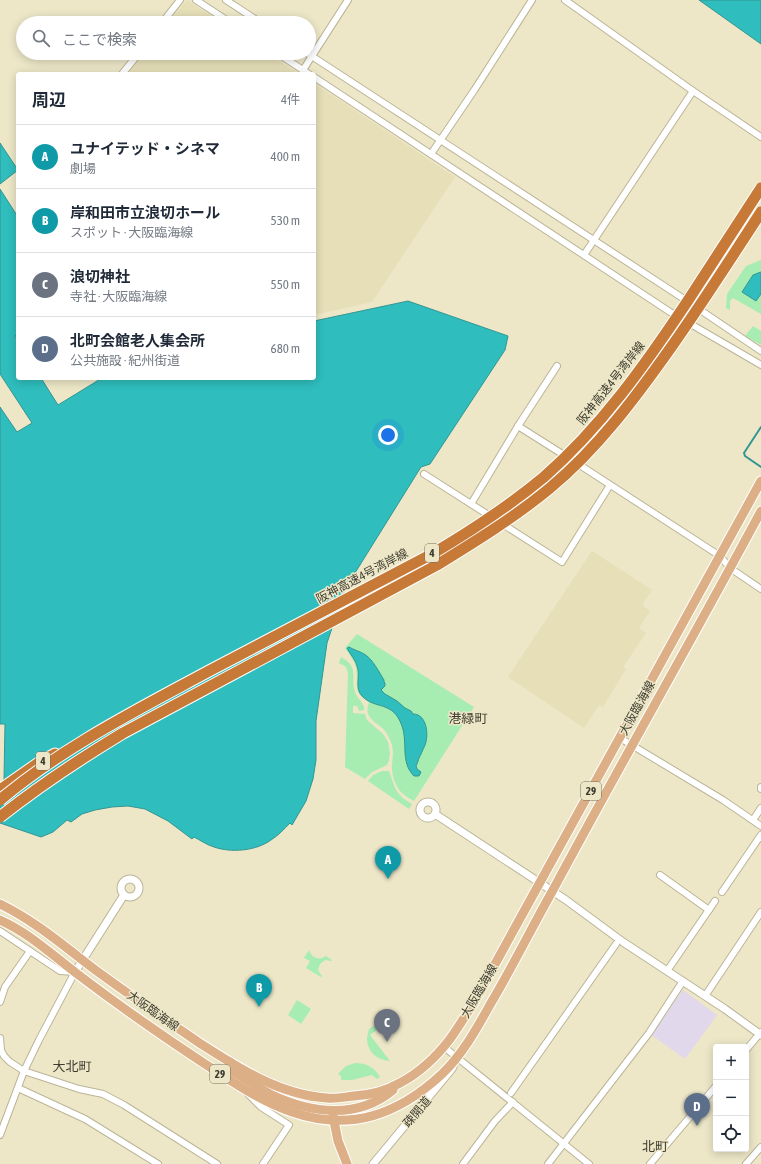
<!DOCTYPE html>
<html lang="ja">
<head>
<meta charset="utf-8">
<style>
	:root { --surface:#fff; --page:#f6f6f7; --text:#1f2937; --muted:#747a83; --line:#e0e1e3; --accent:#367e85 }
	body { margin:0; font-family:"Asap Condensed","Noto Sans JP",sans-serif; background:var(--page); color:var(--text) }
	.controls { position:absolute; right:12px; bottom:12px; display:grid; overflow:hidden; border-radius:4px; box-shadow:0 2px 10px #0003 }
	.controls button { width:36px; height:36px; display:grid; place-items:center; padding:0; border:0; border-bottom:1px solid var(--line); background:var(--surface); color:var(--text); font:20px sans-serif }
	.you { position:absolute; left:388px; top:435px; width:14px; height:14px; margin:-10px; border:3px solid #fff; border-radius:50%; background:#1a73e8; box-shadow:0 0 0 6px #1a73e833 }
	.badge { display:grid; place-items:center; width:26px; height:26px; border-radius:50%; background:var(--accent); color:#fff; font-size:13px; font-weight:700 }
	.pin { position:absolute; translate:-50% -33px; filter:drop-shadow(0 1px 2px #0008) }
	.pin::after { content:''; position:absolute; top:21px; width:14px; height:12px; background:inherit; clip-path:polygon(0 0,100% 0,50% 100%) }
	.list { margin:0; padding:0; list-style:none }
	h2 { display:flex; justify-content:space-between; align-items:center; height:52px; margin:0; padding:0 16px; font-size:17px }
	h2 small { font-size:13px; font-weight:400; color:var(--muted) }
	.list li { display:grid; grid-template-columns:26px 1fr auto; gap:12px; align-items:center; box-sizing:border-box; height:64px; padding:0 16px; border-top:1px solid var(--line) }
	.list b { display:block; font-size:15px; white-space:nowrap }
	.list p { margin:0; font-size:13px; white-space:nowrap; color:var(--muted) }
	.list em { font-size:13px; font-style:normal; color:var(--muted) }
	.icon { flex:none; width:22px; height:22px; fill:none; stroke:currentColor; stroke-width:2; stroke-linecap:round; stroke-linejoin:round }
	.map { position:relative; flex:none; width:761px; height:1164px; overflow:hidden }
	.search { position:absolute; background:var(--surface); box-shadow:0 2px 10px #0003; left:16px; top:16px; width:300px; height:44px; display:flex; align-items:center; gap:10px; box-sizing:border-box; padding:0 14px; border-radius:22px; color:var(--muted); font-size:15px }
	.panel { position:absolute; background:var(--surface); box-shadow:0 2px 10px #0003; left:16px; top:72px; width:300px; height:308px; border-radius:4px }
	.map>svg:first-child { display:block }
	.built { fill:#e6dfb8 }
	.education { fill:#e1d8ec }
	.green { fill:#a7edb2 }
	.water { fill:#2fbdbd; stroke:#349692 }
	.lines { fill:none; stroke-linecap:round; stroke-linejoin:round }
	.stream { stroke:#349692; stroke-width:2 }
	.minor-casing { stroke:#bab597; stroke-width:8 }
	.tertiary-casing { stroke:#bab597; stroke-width:9 }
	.primary-casing { stroke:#fff; stroke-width:11 }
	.motorway-casing { stroke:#fff; stroke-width:13 }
	.minor { stroke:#fff; stroke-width:6 }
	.tertiary { stroke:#fff; stroke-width:7 }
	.primary { stroke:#ddaf87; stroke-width:9 }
	.motorway { stroke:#c77937; stroke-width:11 }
	.motorway-bridge-casing { stroke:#fff; stroke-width:13; stroke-linecap:butt }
	.motorway-bridge { stroke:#c77937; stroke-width:11 }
	.labels { text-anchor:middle; stroke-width:3; stroke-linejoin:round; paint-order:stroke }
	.shield { fill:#ede7c8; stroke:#726f5d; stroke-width:1 }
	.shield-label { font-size:11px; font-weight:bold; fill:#3e3c2f }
	.street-label { font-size:12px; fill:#3e3c2f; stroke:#ede7c8 }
	.neighbourhood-label { font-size:13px; fill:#3e3c2f; stroke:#ede7c8 }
</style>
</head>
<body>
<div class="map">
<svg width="761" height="1164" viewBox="0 0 761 1164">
	<rect width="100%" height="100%" fill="#ede7c8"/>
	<g class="built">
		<path d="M 187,0 L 222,23 L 168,23 Z"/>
		<path d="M 143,53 L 267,53 L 299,74 L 125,74 Z"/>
		<path d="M 314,83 L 455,177 L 372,302 L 314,315 Z"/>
		<path d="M 592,551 L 652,590 L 642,605 L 650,611 L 639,628 L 646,633 L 623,667 L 626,669 L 603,707 L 599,705 L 584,728 L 508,677 Z"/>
	</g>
	<path class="education" d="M 683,990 L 717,1015 L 685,1059 L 650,1034 Z"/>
	<g class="green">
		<path d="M 761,260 L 761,314 L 733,298 L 730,301 L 730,310 L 726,308 L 727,294 L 746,266 Z"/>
		<path d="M 753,326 L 761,331 L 761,345 L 745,336 Z"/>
		<path d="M 357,634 L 474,707 L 414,801 C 409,798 405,796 401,792 C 395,786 391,772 392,764 C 393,755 394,748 390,740 C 388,735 385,730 381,727 C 372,720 364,716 369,702 C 351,691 359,686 356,668 C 355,662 349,654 345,648 Z"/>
		<path d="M 341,657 C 360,668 350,675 355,692 C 357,699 365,703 364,710 L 359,711 L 358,708 L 357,706 L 353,706 L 353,713 L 365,714 L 367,720 L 383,734 L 388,742 L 390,753 L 389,760 L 387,765 L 372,772 L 365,779 L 345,767 L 348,673 L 346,667 L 339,663 Z"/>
		<path d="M 382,771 L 389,771 C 396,789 394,793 412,804 L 409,809 L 368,781 L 373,775 Z"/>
		<path d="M 309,950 C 312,958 319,961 326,956 L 332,960 L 332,961 L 325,960 L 320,964 L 318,970 L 322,976 L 321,977 L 306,968 L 310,961 L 304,958 Z"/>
		<path d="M 297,1000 L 311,1009 L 301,1024 L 288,1015 Z"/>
		<path d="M 376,1021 L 379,1021 L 383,1025 L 370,1035 L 390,1061 C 377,1060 367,1052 367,1038 C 368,1034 368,1030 370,1028 C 372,1027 374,1026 376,1025 Z"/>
		<path d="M 355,1063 C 366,1063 374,1067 380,1077 L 377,1079 L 372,1075 L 352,1080 L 341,1080 L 341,1076 L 338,1074 L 346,1066 Z"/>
	</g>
	<g class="water">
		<path d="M 699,0 L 761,0 L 761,44 Z"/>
		<path d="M 0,143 L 18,170 L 0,184 Z"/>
		<path d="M 0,189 L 18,217 L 18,333 L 15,336 L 18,341 L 18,378 L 41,378 L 58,405 L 102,378 L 314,378 L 314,321 L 408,301 L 508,336 L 505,350 L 430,464 L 421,467 L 345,589 L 327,643 L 316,721 L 316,760 L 313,779 L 306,801 L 292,825 L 290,823 C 284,829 279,835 271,840 C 256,851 231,853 214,847 C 207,845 200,840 194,837 L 192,839 L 168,821 L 145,809 L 128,806 L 112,807 L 95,810 L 82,814 L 71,822 L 67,820 L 53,832 L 41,837 L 0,823 L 0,783 L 4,780 L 5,724 L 0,724 L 0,407 L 17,432 L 32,423 L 0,374 Z"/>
		<path d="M 761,272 L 761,294 L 756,301 L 742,292 L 753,275 Z"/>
		<path d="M 349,647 C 354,650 359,651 364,654 C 372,658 379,672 384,680 L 384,682 L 385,683 L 385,686 L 381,690 L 385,694 L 397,701 L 405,708 L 411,711 L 413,714 C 427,714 429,735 425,745 C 424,748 422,751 421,754 C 419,757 418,762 416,766 L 417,769 L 421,772 L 419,776 L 414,776 C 400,762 408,743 402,726 C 393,700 375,710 362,696 C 354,688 361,676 357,666 C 356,661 351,655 348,650 L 347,648 Z"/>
	</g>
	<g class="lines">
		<path class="stream" d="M 761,427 L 744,453 L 745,456 L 761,467"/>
		<g class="minor-casing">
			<g id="minor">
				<path d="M 196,0 L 231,23"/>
				<path d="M 226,0 L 261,23"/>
				<path d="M 565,0 L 693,91 L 761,137"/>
				<path d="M 162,23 L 180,0"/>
				<path d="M 277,53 L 309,74"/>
				<path d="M 307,53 L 681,297 L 761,351"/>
				<path d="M 303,70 L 348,0"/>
				<path d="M 122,74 L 139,53"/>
				<path d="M 314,77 L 670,312 L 761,365"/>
				<path d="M 431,154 L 475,89 L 532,0"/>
				<path d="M 584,255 L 693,91"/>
				<path d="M 518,426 L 567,457"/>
				<path d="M 575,462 L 720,556 L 730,568 L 761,589"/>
				<path d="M 424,474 L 562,562 L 610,485"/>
				<path d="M 471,504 L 518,426 L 557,366"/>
				<path d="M 620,738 L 723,800 L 761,826"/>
				<path d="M 761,787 L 761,789"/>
				<path d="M 753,820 L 761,808"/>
				<path d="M 660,875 L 709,910"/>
				<path d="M 722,892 L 761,835"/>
				<path d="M 0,931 L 60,971 L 75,972 L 39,1040 L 24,1071 L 0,1135"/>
				<path d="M 667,971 L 715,901"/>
				<path d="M 705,996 L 761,912"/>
				<path d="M 0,1002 L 5,987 L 30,951"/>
				<path d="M 0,1038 L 1,1050 L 4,1056 L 10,1062 L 24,1071 L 79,1089 L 103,1094 L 124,1105 L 217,1164"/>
				<path d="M 444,1047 L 589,1164"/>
				<path d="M 746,1050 L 761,1032"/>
				<path d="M 18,1088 L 85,1119 L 158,1164"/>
				<path d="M 511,1093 L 616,944"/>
				<path d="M 248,1094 L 261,1107 L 289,1125 L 263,1164"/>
				<path d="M 463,1164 L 495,1121 L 513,1102"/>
				<path d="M 548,1164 L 649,1033 L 683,981"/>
				<path d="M 650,1164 L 716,1086"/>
				<path d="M 746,1164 L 761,1147"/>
			</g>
		</g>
		<g class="tertiary-casing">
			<g id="tertiary">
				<circle cx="428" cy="810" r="8"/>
				<path d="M 435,814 L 566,900 L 623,942 L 725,1009 L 761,1035"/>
				<circle cx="130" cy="888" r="9"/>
				<path d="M 75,972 L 124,895"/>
				<path d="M 373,1164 L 451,1070 L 453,1067"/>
			</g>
		</g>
		<g class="primary-casing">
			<g id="primary">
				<path d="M 0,904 C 35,921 64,946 94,969 C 128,994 163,1018 198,1042 C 237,1067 279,1095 327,1098 C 336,1099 345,1097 354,1096 C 370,1095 386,1091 400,1083 C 419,1073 437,1056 450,1039 C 458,1028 465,1016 473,1004 L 761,481"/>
				<path d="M 0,920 C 29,933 51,954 76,973 C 118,1005 161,1035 205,1064 C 233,1082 260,1101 292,1112 C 350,1132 398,1115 442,1074 C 463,1054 477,1028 491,1003 C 513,966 532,927 553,890 C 621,763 693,638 761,511"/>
				<path d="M 230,1062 L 232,1071 C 245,1079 258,1088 272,1095 C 311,1113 357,1120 393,1090"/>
				<path d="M 333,1116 L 338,1141 L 347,1164"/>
			</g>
		</g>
		<g class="motorway-casing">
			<path id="motorway" d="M 0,790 L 40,762 L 55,754"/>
		</g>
		<use href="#minor" class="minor"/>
		<use href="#tertiary" class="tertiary"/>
		<use href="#primary" class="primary"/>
		<use href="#motorway" class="motorway"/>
		<g class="motorway-bridge-casing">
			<g id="motorway-bridge">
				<path d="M 0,800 C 63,747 137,710 209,671 C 283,632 358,593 432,554 C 471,531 509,506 544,477 C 601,427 645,365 687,302 C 712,264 736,226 761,188"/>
				<path d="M 0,817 C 39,786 80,759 123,733 L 437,565 C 476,541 515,517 550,488 C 598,448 636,397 672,346 C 703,302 732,257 761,212"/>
			</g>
		</g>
		<use href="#motorway-bridge" class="motorway-bridge"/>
	</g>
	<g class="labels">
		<g class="shield">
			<rect x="425" y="544" width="14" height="18" rx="3"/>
			<rect x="36" y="752" width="14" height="18" rx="3"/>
			<rect x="581" y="782" width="20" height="18" rx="3"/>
			<rect x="210" y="1065" width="20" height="18" rx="3"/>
		</g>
		<g class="shield-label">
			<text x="432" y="557">4</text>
			<text x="43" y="765">4</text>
			<text x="591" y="795">29</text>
			<text x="220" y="1078">29</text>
		</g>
		<g class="street-label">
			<text transform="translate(611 383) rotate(-52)" y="4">阪神高速4号湾岸線</text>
			<text transform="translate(362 576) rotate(-28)" y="4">阪神高速4号湾岸線</text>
			<text transform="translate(637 708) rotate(-61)" y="4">大阪臨海線</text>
			<text transform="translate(479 991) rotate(-60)" y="4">大阪臨海線</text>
			<text transform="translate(153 1011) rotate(35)" y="4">大阪臨海線</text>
			<text transform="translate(417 1112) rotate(-50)" y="4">疎開道</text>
		</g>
		<g class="neighbourhood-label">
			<text x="468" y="723">港緑町</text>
			<text x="72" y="1071">大北町</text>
			<text x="655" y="1151">北町</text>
		</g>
	</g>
</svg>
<div class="controls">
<button>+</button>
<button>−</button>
<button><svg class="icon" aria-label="locate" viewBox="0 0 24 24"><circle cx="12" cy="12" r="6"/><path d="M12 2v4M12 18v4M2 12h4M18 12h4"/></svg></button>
</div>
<div class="you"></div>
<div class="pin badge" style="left:388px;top:879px;background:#0f9aa8">A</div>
<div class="pin badge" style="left:259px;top:1007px;background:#0f9aa8">B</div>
<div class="pin badge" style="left:387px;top:1042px;background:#6b7280">C</div>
<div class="pin badge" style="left:697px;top:1126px;background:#5c6f8a">D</div>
<div class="search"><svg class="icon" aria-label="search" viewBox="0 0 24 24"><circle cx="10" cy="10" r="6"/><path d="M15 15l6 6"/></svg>ここで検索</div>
<section class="panel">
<h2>周辺<small>4件</small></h2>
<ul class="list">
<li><span class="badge" style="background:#0f9aa8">A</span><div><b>ユナイテッド・シネマ</b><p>劇場</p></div><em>400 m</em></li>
<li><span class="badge" style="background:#0f9aa8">B</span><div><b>岸和田市立浪切ホール</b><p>スポット · 大阪臨海線</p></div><em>530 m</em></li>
<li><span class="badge" style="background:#6b7280">C</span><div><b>浪切神社</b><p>寺社 · 大阪臨海線</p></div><em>550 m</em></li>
<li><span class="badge" style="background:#5c6f8a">D</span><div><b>北町会館老人集会所</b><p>公共施設 · 紀州街道</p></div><em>680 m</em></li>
</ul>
</section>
</div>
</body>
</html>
